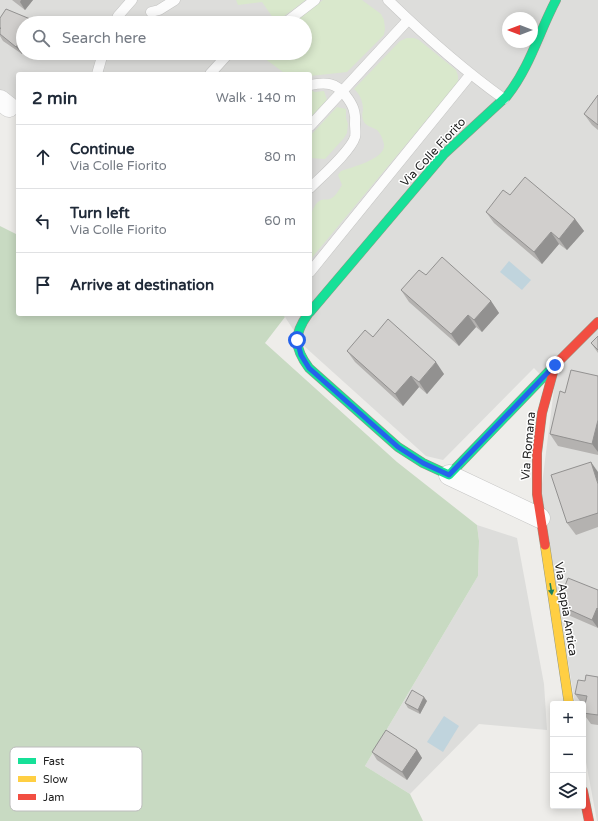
<!DOCTYPE html>
<html lang="en">
<head>
<meta charset="utf-8">
<style>
	:root { --surface:#fff; --page:#f6f6f7; --text:#1f2937; --muted:#747a83; --line:#e0e1e3 }
	body { margin:0; font-family:"Varela Round",sans-serif; background:var(--page); color:var(--text) }
	.controls { position:absolute; right:12px; bottom:12px; display:grid; overflow:hidden; border-radius:4px; box-shadow:0 2px 10px #0003 }
	.controls button { width:36px; height:36px; display:grid; place-items:center; padding:0; border:0; border-bottom:1px solid var(--line); background:var(--surface); color:var(--text); font:20px sans-serif }
	.compass { position:absolute; left:502px; top:12px; width:36px; height:36px; border-radius:50%; background:var(--surface); box-shadow:0 2px 10px #0003; rotate:270deg }
	.stop { position:absolute; width:12px; height:12px; margin:-9px; border:3px solid #2563eb; border-radius:50%; background:#fff }
	.stop.end { background:#2563eb; border-color:#fff; box-shadow:0 1px 4px #0008 }
	.list { margin:0; padding:0; list-style:none }
	h2 { display:flex; justify-content:space-between; align-items:center; height:52px; margin:0; padding:0 16px; font-size:17px }
	h2 small { font-size:13px; font-weight:400; color:var(--muted) }
	.list li { display:grid; grid-template-columns:26px 1fr auto; gap:12px; align-items:center; box-sizing:border-box; height:64px; padding:0 16px; border-top:1px solid var(--line) }
	.list b { display:block; font-size:15px; white-space:nowrap }
	.list p { margin:0; font-size:13px; white-space:nowrap; color:var(--muted) }
	.list em { font-size:13px; font-style:normal; color:var(--muted) }
	.icon { flex:none; width:22px; height:22px; fill:none; stroke:currentColor; stroke-width:2; stroke-linecap:round; stroke-linejoin:round }
	.map { position:relative; flex:none; width:598px; height:821px; overflow:hidden }
	.search { position:absolute; background:var(--surface); box-shadow:0 2px 10px #0003; left:16px; top:16px; width:296px; height:44px; display:flex; align-items:center; gap:10px; box-sizing:border-box; padding:0 14px; border-radius:22px; color:var(--muted); font-size:15px }
	.panel { position:absolute; background:var(--surface); box-shadow:0 2px 10px #0003; left:16px; top:72px; width:296px; height:244px; border-radius:4px }
	.map>svg:first-child { display:block }
	.residential { fill:#dddddb; fill-rule:evenodd }
	.grass { fill:#d9e8cc }
	.forest { fill:#c8dac2 }
	.water { fill:#c0d4dd }
	.lines { fill:none; stroke-linecap:round; stroke-linejoin:round }
	.lane-casing { stroke:#c5c5c4; stroke-width:11 }
	.street-casing { stroke:#c5c5c4; stroke-width:21 }
	.fast-casing { stroke:#939783; stroke-width:10 }
	.slow-casing { stroke:#939783; stroke-width:10 }
	.jam-casing { stroke:#939783; stroke-width:10 }
	.lane { stroke:#fcfcfc; stroke-width:10 }
	.street { stroke:#fcfcfc; stroke-width:20 }
	.fast { stroke:#16e098; stroke-width:9 }
	.slow { stroke:#ffcf43; stroke-width:9 }
	.jam { stroke:#f24e42; stroke-width:9 }
	.wall { fill:#b4b2b0 }
	.shaded-wall { fill:#929190 }
	.building { fill:#d1cfcd; stroke:#929190 }
	.oneway { fill:#1b805c }
	.route { stroke:#2563eb; stroke-width:5 }
	.labels { text-anchor:middle; stroke-width:3; stroke-linejoin:round; paint-order:stroke }
	.street-label { font-size:12px; fill:#202020; stroke:#fff }
	.key { fill:#fff; stroke:#bcbcbc; stroke-width:1 }
	.key-label { font-size:11px; fill:#202020 }
</style>
</head>
<body>
<div class="map">
<svg width="598" height="821" viewBox="0 0 598 821">
	<rect width="100%" height="100%" fill="#eeedea"/>
	<g class="residential">
		<path d="M 0,0 L 598,0 L 598,821 L 597,821 L 583,746 L 583,704 L 575,704 L 541,492 L 554,389 L 534,368 L 443,460 L 426,456 L 304,346 L 285,317 L 282,314 L 310,314 L 310,74 L 18,74 L 18,114 L 0,100 ZM 508,18 L 532,18 L 532,42 L 508,42 ZM 23,23 L 305,23 L 305,53 L 23,53 Z"/>
		<path d="M 477,525 L 517,538 L 544,684 L 547,730 L 479,724 L 410,794 L 365,766 L 478,576 L 479,541 Z"/>
	</g>
	<g class="grass">
		<path d="M 236,0 L 306,0 L 276,22 L 262,2 L 238,5 Z"/>
		<path d="M 323,0 L 362,0 L 381,14 L 384,20 L 385,29 L 384,35 L 347,72 L 310,76 L 310,74 L 282,74 L 283,72 L 257,53 L 305,53 L 305,23 L 293,23 Z"/>
		<path d="M 407,38 L 414,38 L 419,40 L 456,70 L 458,76 L 458,82 L 310,260 C 310,245 305,208 321,200 C 324,199 327,200 330,199 C 335,197 339,190 342,185 L 338,175 L 341,171 C 352,167 391,158 383,141 C 382,137 380,133 377,130 C 372,127 365,126 363,120 C 362,116 362,114 363,110 C 363,102 360,94 354,89 L 400,41 Z"/>
		<path d="M 310,90 L 315,92 L 324,91 L 327,100 L 310,118 Z"/>
		<path d="M 337,107 L 346,109 L 346,118 L 348,124 L 347,133 L 344,138 L 325,159 L 310,158 L 310,136 Z"/>
	</g>
	<path class="forest" d="M 0,226 L 18,235 L 18,314 L 282,314 L 285,317 L 265,343 L 397,462 L 477,525 L 479,541 L 478,576 L 365,766 L 410,794 L 423,821 L 0,821 Z"/>
	<g class="water">
		<path d="M 509,261 L 531,280 L 522,290 L 500,272 Z"/>
		<path d="M 444,716 L 459,726 L 443,752 L 427,742 Z"/>
	</g>
	<g class="lines">
		<g class="lane-casing">
			<g id="lane">
				<path d="M 388,0 C 425,36 462,69 504,99"/>
				<path d="M 151,12 L 159,10 L 175,0"/>
				<path d="M 115,23 L 118,16 L 132,0"/>
				<path d="M 285,23 L 315,0"/>
				<path d="M 97,74 L 103,53"/>
				<path d="M 210,74 L 229,53"/>
				<path d="M 310,85 C 325,82 336,82 346,96 C 353,105 356,112 355,124 C 355,128 356,133 355,137 C 351,151 321,177 310,188"/>
				<path d="M 310,126 L 408,20"/>
				<path d="M 310,272 L 470,75"/>
			</g>
		</g>
		<g class="street-casing">
			<g id="street">
				<path d="M 0,100 L 9,107"/>
				<path d="M 449,475 L 540,518"/>
			</g>
		</g>
		<g class="fast-casing">
			<g id="fast">
				<path d="M 310,312 L 444,154 L 507,96 C 530,67 539,32 556,0"/>
				<path d="M 308,314 C 293,335 294,348 309,368 L 398,447 L 423,463 L 449,475 L 553,367"/>
			</g>
		</g>
		<g class="slow-casing">
			<path id="slow" d="M 545,545 L 569,704"/>
		</g>
		<g class="jam-casing">
			<g id="jam">
				<path d="M 545,545 L 537,494 L 537,453 L 542,413 L 555,365 L 598,322"/>
				<path d="M 583,791 L 589,821"/>
			</g>
		</g>
		<use href="#lane" class="lane"/>
		<use href="#street" class="street"/>
		<use href="#fast" class="fast"/>
		<use href="#slow" class="slow"/>
		<use href="#jam" class="jam"/>
	</g>
	<g class="wall">
		<path d="M 12,0 L 33,0 L 25,10 Z"/>
		<path d="M 0,18 L 35,21 L 37,23 L 23,23 L 23,53 L 22,54 L 3,41 L 0,36 Z"/>
		<path d="M 598,95 L 598,130 L 592,125 L 584,114 Z"/>
		<path d="M 510,195 L 575,219 L 584,231 L 567,250 L 559,244 L 542,264 L 494,223 L 486,212 Z"/>
		<path d="M 426,275 L 491,301 L 499,313 L 482,332 L 476,327 L 459,346 L 409,302 L 401,290 Z"/>
		<path d="M 598,336 L 598,353 L 591,343 Z"/>
		<path d="M 373,337 L 444,374 L 427,394 L 419,387 L 403,406 L 355,362 L 347,351 Z"/>
		<path d="M 598,376 L 598,455 L 558,446 L 550,434 L 565,393 Z"/>
		<path d="M 598,472 L 598,527 L 576,535 L 567,523 Z"/>
		<path d="M 598,590 L 598,628 L 568,615 L 563,607 Z"/>
		<path d="M 598,677 L 598,725 L 591,724 L 583,713 L 585,705 L 583,705 L 583,704 L 582,704 L 575,694 L 585,681 Z"/>
		<path d="M 427,701 L 420,714 L 408,708 L 405,703 Z"/>
		<path d="M 417,750 L 422,758 L 407,780 L 377,760 L 372,752 Z"/>
	</g>
	<g class="shaded-wall">
		<path d="M 21,0 L 33,0 L 25,10 L 20,2 Z"/>
		<path d="M 23,38 L 23,53 L 22,54 L 16,47 Z"/>
		<path d="M 575,219 L 584,231 L 567,250 L 559,239 Z"/>
		<path d="M 551,232 L 559,244 L 542,264 L 534,252 Z"/>
		<path d="M 491,301 L 499,313 L 482,332 L 474,320 Z"/>
		<path d="M 468,315 L 476,327 L 459,346 L 451,334 Z"/>
		<path d="M 436,362 L 444,374 L 427,394 L 419,382 Z"/>
		<path d="M 411,376 L 419,387 L 403,406 L 395,394 Z"/>
		<path d="M 598,420 L 598,452 L 592,444 Z"/>
		<path d="M 591,462 L 598,472 L 598,484 Z"/>
		<path d="M 597,608 L 598,610 L 598,628 L 592,620 Z"/>
		<path d="M 424,697 L 427,701 L 420,714 L 418,710 Z"/>
		<path d="M 417,750 L 422,758 L 407,780 L 402,772 Z"/>
	</g>
	<g class="building">
		<path d="M 6,9 L 35,21 L 34,23 L 23,23 L 23,38 L 16,47 L 0,34 L 0,29 L 1,28 L 0,28 L 0,18 Z"/>
		<path d="M 598,95 L 598,125 L 584,114 Z"/>
		<path d="M 525,177 L 575,219 L 559,239 L 551,232 L 534,252 L 486,212 L 503,190 L 510,195 Z"/>
		<path d="M 442,257 L 491,301 L 474,320 L 468,315 L 451,334 L 401,290 L 419,270 L 426,275 Z"/>
		<path d="M 388,319 L 436,362 L 419,382 L 411,376 L 395,394 L 347,351 L 365,330 L 373,337 Z"/>
		<path d="M 598,336 L 598,350 L 591,343 Z"/>
		<path d="M 571,370 L 598,376 L 598,420 L 592,444 L 550,434 L 560,391 L 565,393 Z"/>
		<path d="M 591,462 L 598,484 L 598,513 L 567,523 L 551,475 Z"/>
		<path d="M 568,578 L 598,590 L 598,609 L 597,608 L 592,620 L 563,607 L 561,596 Z"/>
		<path d="M 586,675 L 598,677 L 598,715 L 583,713 L 587,696 L 575,694 L 578,680 L 585,681 Z"/>
		<path d="M 412,690 L 424,697 L 418,710 L 405,703 Z"/>
		<path d="M 386,730 L 417,750 L 402,772 L 372,752 Z"/>
	</g>
	<defs><path id="oneway-solid" d="M-6-.8H1V-3.2L6.5 0L1 3.2V.8H-6Z"/></defs>
	<use class="oneway" href="#oneway-solid" transform="translate(551 589) rotate(81)"/>
	<g class="lines">
		<path class="route" d="M 297,340 L 301,355 L 309,368 L 398,447 L 423,463 L 449,475 L 555,365"/>
	</g>
	<g class="labels">
		<g class="street-label">
			<text transform="translate(433 152) rotate(-47)" y="4">Via Colle Fiorito</text>
			<text transform="translate(528 446) rotate(-85)" y="4">Via Romana</text>
			<text transform="translate(566 609) rotate(81)" y="4">Via Appia Antica</text>
		</g>
	</g>
	<rect x="10" y="747" width="132" height="64" rx="6" class="key"/>
	<rect x="18" y="758" width="18" height="6" fill="#16e098"/>
	<rect x="18" y="776" width="18" height="6" fill="#ffcf43"/>
	<rect x="18" y="794" width="18" height="6" fill="#f24e42"/>
	<g class="key-label">
		<text x="43" y="765">Fast</text>
		<text x="43" y="783">Slow</text>
		<text x="43" y="801">Jam</text>
	</g>
</svg>
<div class="controls">
<button>+</button>
<button>−</button>
<button><svg class="icon" aria-label="layers" viewBox="0 0 24 24"><path d="M12 4l9 5-9 5-9-5zM3 14l9 5 9-5"/></svg></button>
</div>
<svg class="compass" viewBox="-18 -18 36 36"><path d="M0-13l5 13h-10z" fill="#e53935"/><path d="M0 13l5-13h-10z" fill="#747a83"/></svg>
<div class="stop" style="left:297px;top:340px"></div>
<div class="stop end" style="left:555px;top:365px"></div>
<div class="search"><svg class="icon" aria-label="search" viewBox="0 0 24 24"><circle cx="10" cy="10" r="6"/><path d="M15 15l6 6"/></svg>Search here</div>
<section class="panel">
<h2>2 min<small>Walk · 140 m</small></h2>
<ul class="list">
<li><svg class="icon" aria-label="ahead" viewBox="0 0 24 24"><path d="M12 20V5M6 11l6-6 6 6"/></svg><div><b>Continue</b><p>Via Colle Fiorito</p></div><em>80 m</em></li>
<li><svg class="icon" aria-label="left" viewBox="0 0 24 24"><path d="M17 20v-9H6M10 6l-5 5 5 5"/></svg><div><b>Turn left</b><p>Via Colle Fiorito</p></div><em>60 m</em></li>
<li><svg class="icon" aria-label="arrive" viewBox="0 0 24 24"><path d="M6 21V4h12l-3 4 3 4H6"/></svg><div><b>Arrive at destination</b></div></li>
</ul>
</section>
</div>
</body>
</html>
